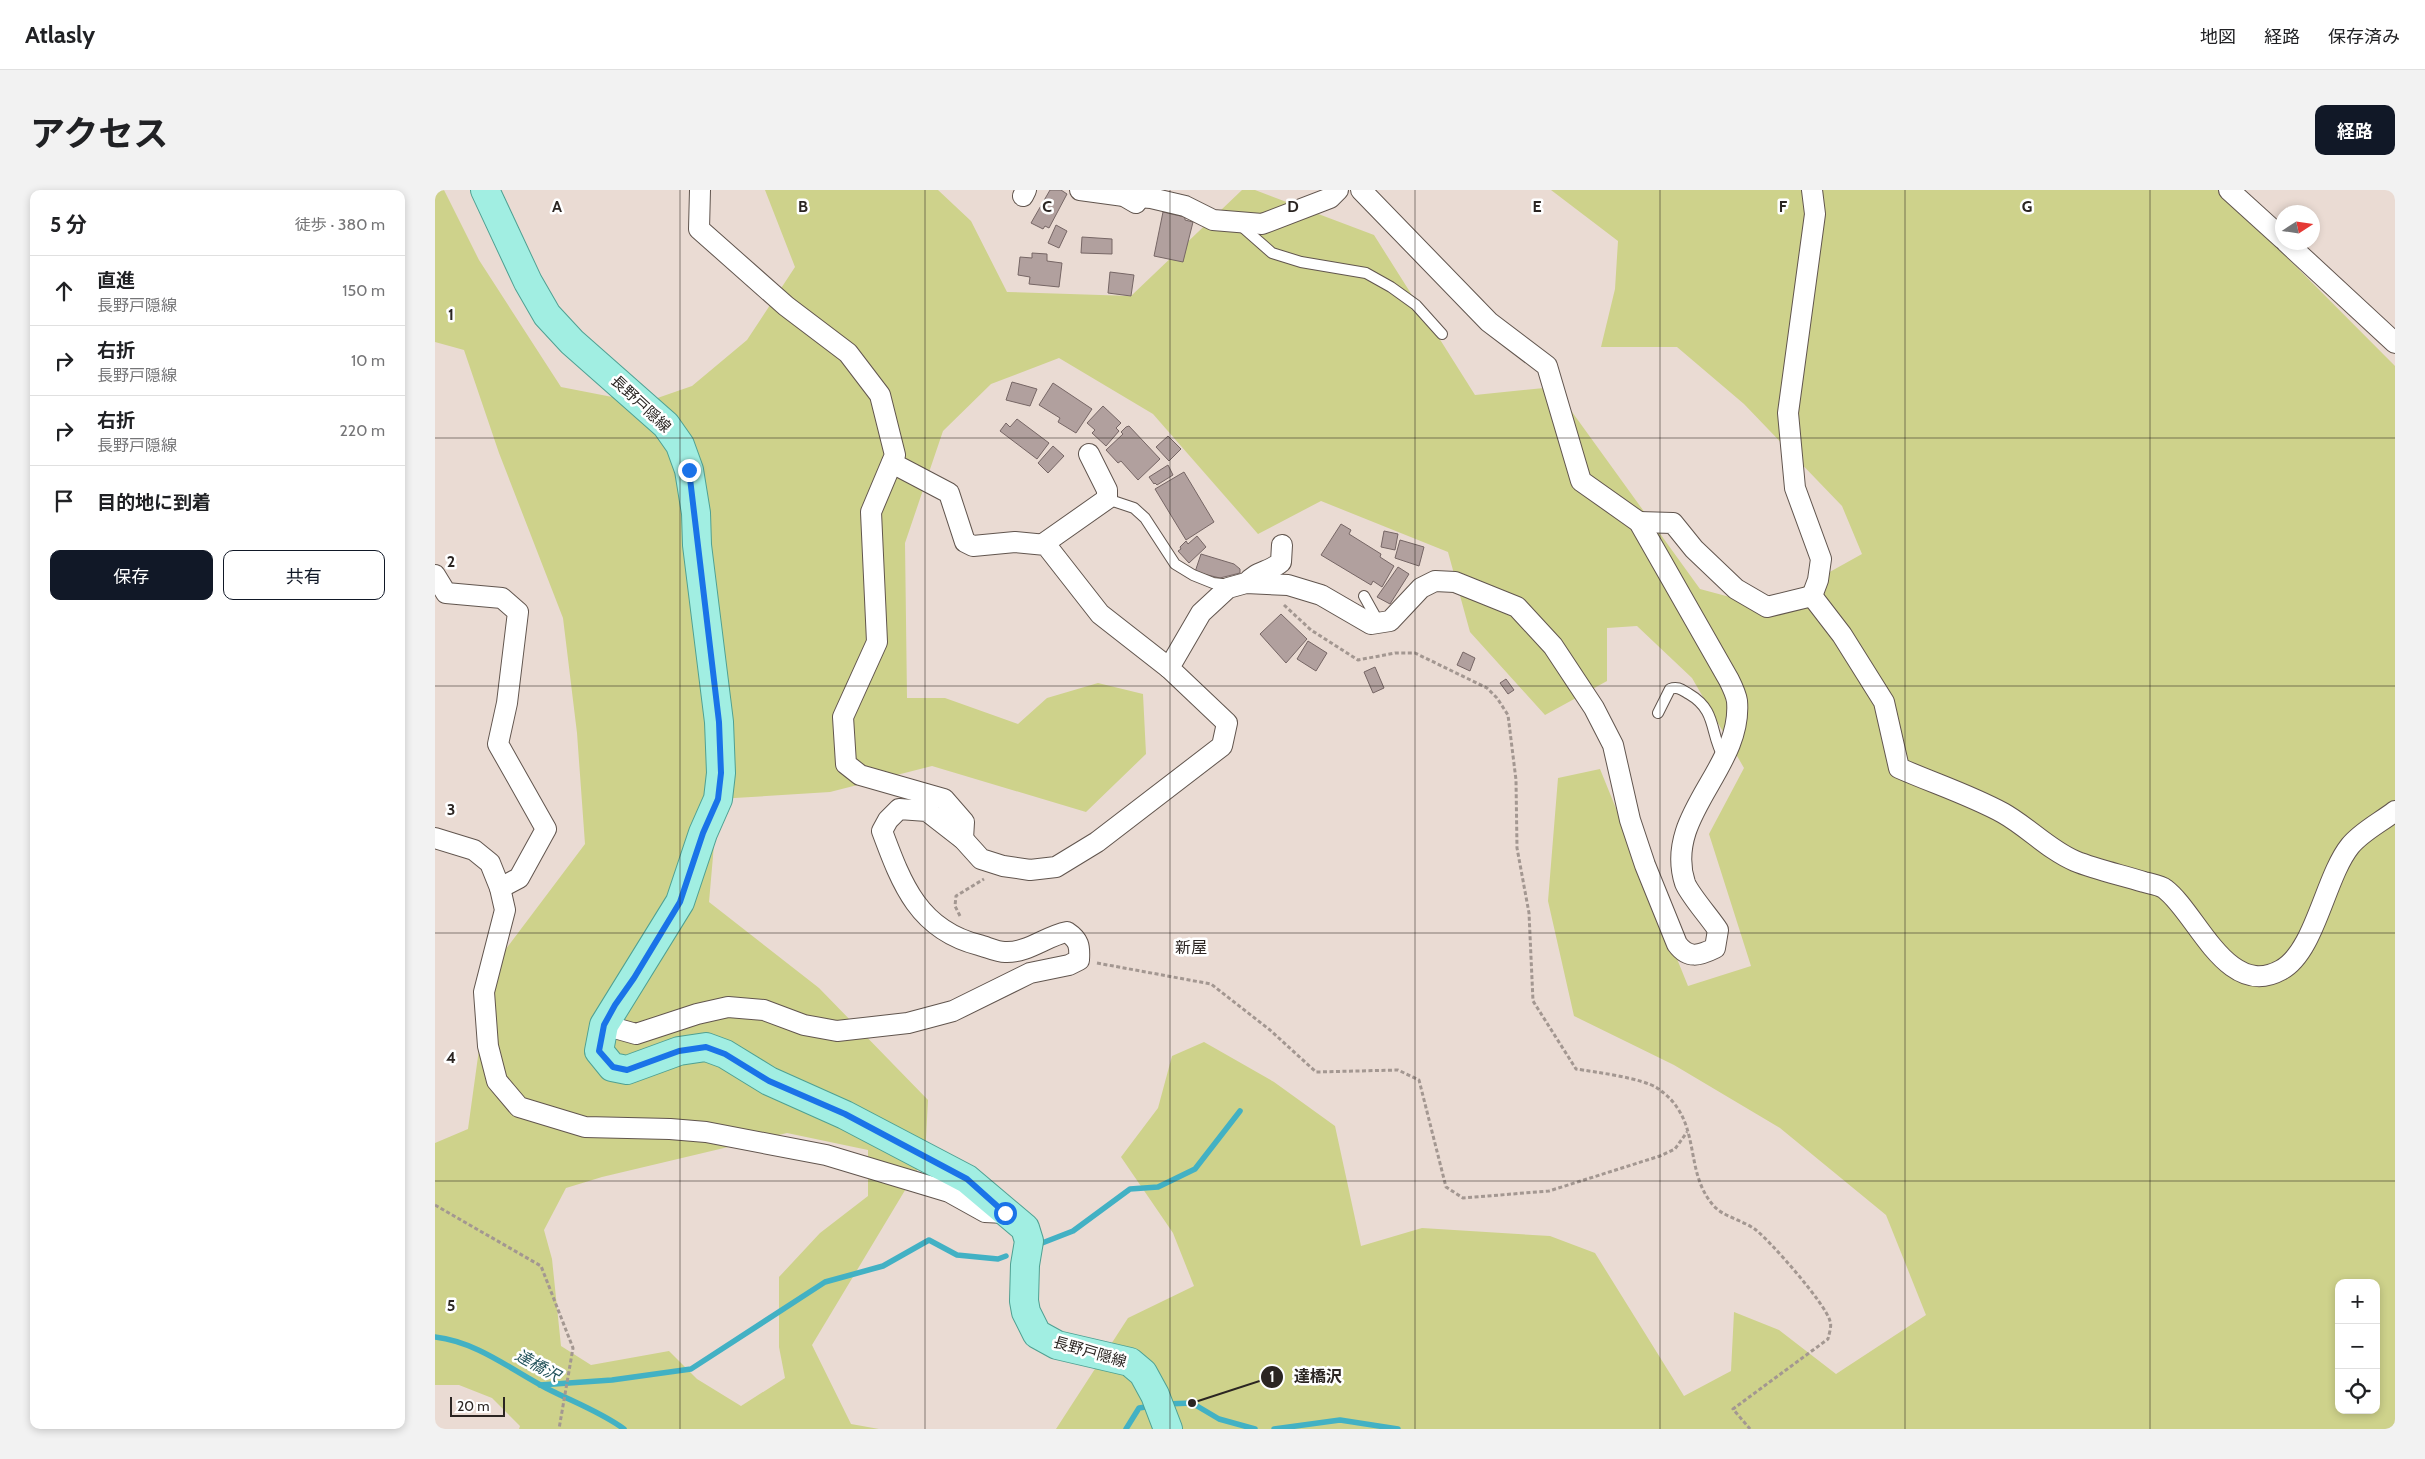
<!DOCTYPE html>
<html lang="ja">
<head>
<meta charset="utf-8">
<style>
	:root { --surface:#fff; --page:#f2f2f2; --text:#202124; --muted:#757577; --line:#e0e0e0; --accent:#111827 }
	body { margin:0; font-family:Cabin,"Noto Sans JP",sans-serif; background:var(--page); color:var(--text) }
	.controls { position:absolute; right:15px; bottom:15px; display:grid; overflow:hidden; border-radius:10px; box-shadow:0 2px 8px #0003 }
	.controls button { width:45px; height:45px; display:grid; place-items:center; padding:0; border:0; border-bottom:1px solid var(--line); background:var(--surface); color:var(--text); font:25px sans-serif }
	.compass { position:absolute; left:1840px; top:15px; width:45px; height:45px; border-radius:50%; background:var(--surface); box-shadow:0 2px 8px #0003; rotate:78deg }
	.scale { position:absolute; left:15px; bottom:12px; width:55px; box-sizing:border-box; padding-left:5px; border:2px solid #2b2522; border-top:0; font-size:14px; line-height:18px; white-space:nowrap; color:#2b2522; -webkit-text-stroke:4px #fff; paint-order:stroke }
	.stop { position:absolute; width:15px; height:15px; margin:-11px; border:4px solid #1a73e8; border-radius:50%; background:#fff }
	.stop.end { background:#1a73e8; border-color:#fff; box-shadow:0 1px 5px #0008 }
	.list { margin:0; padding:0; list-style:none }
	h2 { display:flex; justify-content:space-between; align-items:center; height:65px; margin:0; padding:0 20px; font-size:21px }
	h2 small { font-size:16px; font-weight:400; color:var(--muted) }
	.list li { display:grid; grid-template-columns:32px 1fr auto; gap:15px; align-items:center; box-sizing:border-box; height:70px; padding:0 20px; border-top:1px solid var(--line) }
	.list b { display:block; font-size:19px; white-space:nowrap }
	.list p { margin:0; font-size:16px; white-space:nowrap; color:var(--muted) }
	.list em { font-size:16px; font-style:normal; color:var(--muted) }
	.actions { display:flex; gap:10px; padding:15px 20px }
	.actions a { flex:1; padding:11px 0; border:1px solid var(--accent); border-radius:10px; text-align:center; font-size:18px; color:var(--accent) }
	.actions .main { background:var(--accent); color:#fff }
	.icon { flex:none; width:28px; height:28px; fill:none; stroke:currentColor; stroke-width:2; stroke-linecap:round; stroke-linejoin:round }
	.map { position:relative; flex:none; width:1960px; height:1239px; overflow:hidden; border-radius:10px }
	header { display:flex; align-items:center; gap:30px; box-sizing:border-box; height:70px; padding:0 25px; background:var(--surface); border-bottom:1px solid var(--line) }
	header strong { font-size:24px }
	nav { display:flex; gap:28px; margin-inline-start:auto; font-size:18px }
	.intro { display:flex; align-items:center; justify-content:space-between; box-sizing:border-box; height:120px; padding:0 30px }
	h1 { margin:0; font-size:35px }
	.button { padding:12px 22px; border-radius:10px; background:var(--accent); color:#fff; font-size:18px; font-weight:700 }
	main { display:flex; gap:30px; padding:0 30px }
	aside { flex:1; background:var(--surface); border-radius:10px; box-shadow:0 2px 8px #0003 }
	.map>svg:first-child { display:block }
	.green { fill:#ced28b; fill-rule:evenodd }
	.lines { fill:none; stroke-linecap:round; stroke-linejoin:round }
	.stream { stroke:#42b1c4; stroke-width:5.5 }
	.building { fill:#b1a09e; stroke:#766665 }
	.service-casing { stroke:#61554e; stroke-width:12 }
	.minor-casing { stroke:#61554e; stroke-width:22 }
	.primary-casing { stroke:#4fa092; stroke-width:30 }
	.path { stroke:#a39791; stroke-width:3; stroke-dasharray:4 2.5; stroke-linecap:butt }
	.service { stroke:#fff; stroke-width:10 }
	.minor { stroke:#fff; stroke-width:20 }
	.primary { stroke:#a1eee2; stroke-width:28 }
	.route { stroke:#1a73e8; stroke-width:6 }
	.grid { fill:none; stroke:#2b2522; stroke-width:1; stroke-opacity:0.55 }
	.labels { text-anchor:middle; stroke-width:5; stroke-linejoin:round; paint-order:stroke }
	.street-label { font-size:15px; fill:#2b2522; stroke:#fff }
	.neighbourhood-label { font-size:16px; fill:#2b2522; stroke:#fff }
	.water-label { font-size:16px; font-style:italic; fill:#24535b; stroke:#fff }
	.grid-label { font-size:16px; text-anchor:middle; font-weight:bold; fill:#2b2522; stroke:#fff; stroke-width:5; stroke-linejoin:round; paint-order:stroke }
	.leader { fill:none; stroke:#2b2522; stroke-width:2 }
	.callout-dot { fill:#2b2522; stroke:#fff; stroke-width:2 }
	.mark-label { font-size:15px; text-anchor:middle; font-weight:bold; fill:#fff }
	.callout-label { font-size:16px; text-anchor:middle; font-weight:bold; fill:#2b2522; stroke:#fff; stroke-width:5; stroke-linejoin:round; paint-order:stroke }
</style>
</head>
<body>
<header>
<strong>Atlasly</strong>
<nav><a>地図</a><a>経路</a><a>保存済み</a></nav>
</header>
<div class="intro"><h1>アクセス</h1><a class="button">経路</a></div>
<main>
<aside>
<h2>5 分<small>徒歩 · 380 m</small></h2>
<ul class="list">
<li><svg class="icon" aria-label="ahead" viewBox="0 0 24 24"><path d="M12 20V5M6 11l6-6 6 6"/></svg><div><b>直進</b><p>長野戸隠線</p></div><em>150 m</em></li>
<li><svg class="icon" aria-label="right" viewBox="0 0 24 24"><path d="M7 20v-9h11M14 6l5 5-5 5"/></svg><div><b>右折</b><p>長野戸隠線</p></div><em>10 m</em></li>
<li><svg class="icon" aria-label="right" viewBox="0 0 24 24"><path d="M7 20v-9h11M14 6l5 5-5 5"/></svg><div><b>右折</b><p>長野戸隠線</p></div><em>220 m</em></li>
<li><svg class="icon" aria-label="arrive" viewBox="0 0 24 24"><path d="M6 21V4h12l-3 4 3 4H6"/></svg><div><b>目的地に到着</b></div></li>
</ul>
<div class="actions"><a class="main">保存</a><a>共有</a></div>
</aside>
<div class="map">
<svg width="1960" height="1239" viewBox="0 0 1960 1239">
	<rect width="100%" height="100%" fill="#eadbd3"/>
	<path class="green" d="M 0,0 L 9,0 L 44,70 L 126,197 L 208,213 L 257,196 L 312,150 L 360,77 L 330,0 L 503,0 L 536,31 L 572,102 L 696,106 L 807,0 L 820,0 L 939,45 L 1040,205 L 1119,197 L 1265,399 L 1332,417 L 1427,364 L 1407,316 L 1309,214 L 1242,157 L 1166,157 L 1180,99 L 1183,51 L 1116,0 L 1785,0 L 1960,176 L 1960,1239 L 621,1239 L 693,1128 L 759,1096 L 738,1043 L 686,967 L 723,918 L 737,866 L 769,852 L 839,892 L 900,936 L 926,1056 L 987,1038 L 1115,1046 L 1160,1063 L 1249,1206 L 1296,1181 L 1299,1122 L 1344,1140 L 1401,1184 L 1491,1125 L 1451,1025 L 1345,938 L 1239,875 L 1139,826 L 1113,711 L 1123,588 L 1165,579 L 1253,796 L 1316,776 L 1274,644 L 1309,578 L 1257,488 L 1202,436 L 1172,438 L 1172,491 L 1110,525 L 1035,442 L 1013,362 L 886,311 L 823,344 L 718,224 L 624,168 L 556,194 L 508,241 L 470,353 L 472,508 L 510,508 L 583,534 L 612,508 L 663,493 L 708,504 L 711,564 L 651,622 L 497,576 L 395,602 L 283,609 L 274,712 L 384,798 L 493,910 L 490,967 L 377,1155 L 416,1234 L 444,1239 L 84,1239 L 85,1236 L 57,1208 L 24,1195 L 0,1195 L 0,953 L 33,939 L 55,780 L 150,654 L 142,543 L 128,428 L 64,263 L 29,160 L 0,152 ZM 352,943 L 433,960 L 433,1006 L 385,1043 L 344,1087 L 344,1157 L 350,1188 L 306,1216 L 262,1189 L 234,1161 L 156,1175 L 126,1156 L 117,1069 L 109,1040 L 131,998 L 167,987 ZM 1904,1093 L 1941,1093 L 1941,1220 L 1904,1220 Z"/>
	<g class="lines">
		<g class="stream">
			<path d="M 602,1055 L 638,1041 L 695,999 L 723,997 L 760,979 L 805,921"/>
			<path d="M 0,1147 C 42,1152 75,1179 111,1198 C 136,1211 166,1222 189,1239"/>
			<path d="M 105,1195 L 177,1190 L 256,1179 L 390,1092 L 448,1076 L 494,1050 L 522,1065 L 563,1069 L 571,1066"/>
			<path d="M 731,1214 L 757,1213 L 784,1229 L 820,1239"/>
			<path d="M 691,1239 L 704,1218 L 717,1216"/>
			<path d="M 839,1239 L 905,1230 L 963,1239"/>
		</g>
	</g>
	<g class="building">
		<path d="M 615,0 L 626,0 L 632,4 L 614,38 L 610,36 L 608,39 L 596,33 Z"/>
		<path d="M 728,22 L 750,27 L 750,30 L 758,32 L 748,72 L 719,66 Z"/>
		<path d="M 621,35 L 632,41 L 624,58 L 613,53 Z"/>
		<path d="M 647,47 L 677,49 L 677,64 L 646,63 Z"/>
		<path d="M 597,63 L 612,64 L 612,71 L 627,73 L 624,97 L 594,94 L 595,87 L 583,85 L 585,67 L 597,68 Z"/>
		<path d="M 675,82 L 699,85 L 696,106 L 673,103 Z"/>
		<path d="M 577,192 L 602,199 L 595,216 L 571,210 Z"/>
		<path d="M 618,193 L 657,219 L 641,243 L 623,232 L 625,228 L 604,215 Z"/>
		<path d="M 668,216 L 686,233 L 681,238 L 684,241 L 671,256 L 657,243 L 660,240 L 652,233 Z"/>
		<path d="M 582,229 L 614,253 L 602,269 L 565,241 L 571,233 L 575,237 Z"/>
		<path d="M 694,236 L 725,269 L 703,290 L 686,271 L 683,273 L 671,260 L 688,244 L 686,242 L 691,237 Z"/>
		<path d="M 733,246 L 746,259 L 734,271 L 721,257 Z"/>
		<path d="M 618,256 L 629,266 L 613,283 L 603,273 Z"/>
		<path d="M 733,275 L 738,285 L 722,295 L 720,293 L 719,294 L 714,287 Z"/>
		<path d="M 749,282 L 779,332 L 751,350 L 720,299 Z"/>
		<path d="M 906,334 L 916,340 L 914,344 L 946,364 L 945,367 L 959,376 L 947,397 L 938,391 L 936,395 L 886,365 Z"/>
		<path d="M 949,341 L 963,344 L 960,360 L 946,357 Z"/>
		<path d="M 762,346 L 771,357 L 754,373 L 743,361 L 746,359 L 745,357 L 751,351 L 753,354 Z"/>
		<path d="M 965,350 L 989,357 L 984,376 L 960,368 Z"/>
		<path d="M 766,364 L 799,374 L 805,379 L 805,383 L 785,388 L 760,382 Z"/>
		<path d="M 963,377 L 974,384 L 955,414 L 942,407 Z"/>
		<path d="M 846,424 L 872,449 L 851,473 L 825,444 Z"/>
		<path d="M 873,451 L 892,463 L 881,481 L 862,469 Z"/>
		<path d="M 1028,462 L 1040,468 L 1035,481 L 1022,475 Z"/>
		<path d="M 940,477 L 949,498 L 938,503 L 929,482 Z"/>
		<path d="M 1071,489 L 1079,500 L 1073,504 L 1065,493 Z"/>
	</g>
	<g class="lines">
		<g class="service-casing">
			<g id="service">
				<path d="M 804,34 L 837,63 L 866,72 L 931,83 L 956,97 L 981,115 L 1007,144"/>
				<path d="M 672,309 L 699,318 L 710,328 L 740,374 L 758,385 L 778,393 L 787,394 L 793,398"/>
				<path d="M 929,406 L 944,433"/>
				<path d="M 1223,523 L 1235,499 C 1243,496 1247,500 1254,504 C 1283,521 1274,543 1289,568"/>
			</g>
		</g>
		<g class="minor-casing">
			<g id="minor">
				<path d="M 265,0 L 264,39 L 351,116 L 413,163 L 445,205 L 460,265 L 436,322 L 442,452 L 408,527 L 411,574 L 425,585 L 509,609 L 529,632 L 528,649"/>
				<path d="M 645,0 L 689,6 L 701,13"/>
				<path d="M 1377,0 L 1380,24 L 1353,223 L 1360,298 L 1386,369 L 1383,390 L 1377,406"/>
				<path d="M 1794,0 L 1848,49"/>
				<path d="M 588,6 L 591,0"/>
				<path d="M 689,6 L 716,8 L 750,16 L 778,30 L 827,34 L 895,8 L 903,0"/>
				<path d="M 1851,52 L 1960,153"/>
				<path d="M 457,273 L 514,303 L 530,352 L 538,356 L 580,352 L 611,355 L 665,424 L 734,478"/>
				<path d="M 1204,332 L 1238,333 L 1259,359 L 1301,399 L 1332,417 L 1377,406"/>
				<path d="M 608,354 L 672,309 L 672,300 L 654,264"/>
				<path d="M 0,385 L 11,403 L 67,408 L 83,422 L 72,513 L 63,554 L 111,639 L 84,688 L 65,698"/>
				<path d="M 812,393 C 821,381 835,382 846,372 L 847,355"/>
				<path d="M 1377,406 L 1407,445 L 1449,512 L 1464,578 C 1498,593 1535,605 1568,623 C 1593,637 1614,660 1640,671 C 1662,680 1687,685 1709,692 C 1716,694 1725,695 1730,699 C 1762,723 1792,810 1846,780 C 1880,762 1890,687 1915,656 C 1926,642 1946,632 1960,621"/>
				<path d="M 0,648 L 39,660 L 55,673 L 65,698 L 70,720 L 49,802 L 53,856 L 62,891 L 84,917 L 150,937 L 235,939 L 271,942 L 391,965 L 514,1002 L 550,1022 L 570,1023"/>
				<path d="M 169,835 L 201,844 L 262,824 L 293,817 L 329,820 L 369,835 L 402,841 L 473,833 L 518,821 L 595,783 L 634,775 L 644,770 C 645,756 644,750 632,742 C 611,746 593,763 570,762 C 562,762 552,757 544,755 C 484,740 467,695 447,641 L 453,630 L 464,619 L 492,621 L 528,649 L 546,669 L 568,676 L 595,680 L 621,677 L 662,652 L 787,556 L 792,533 L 734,478 L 766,423 L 793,398 L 811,393 L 853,395 L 886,405 L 936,434 L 955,431 L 986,398 L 1000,391 L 1020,392 L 1082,417 L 1118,456 L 1159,518 L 1178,555 L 1195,630 L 1210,675 L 1242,754 C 1253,769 1264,766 1280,758 L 1283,740 C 1276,729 1254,704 1250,693 C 1228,625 1308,578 1302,511 C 1301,504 1297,496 1294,490 L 1204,332 L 1146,291 L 1112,176 L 1054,132 L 926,0"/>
			</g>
		</g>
		<g class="primary-casing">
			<path id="primary" d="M 50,0 L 93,92 L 112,125 L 137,152 L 231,235 L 245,255 L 254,280 L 261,323 L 262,355 L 284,532 L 286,583 L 283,609 L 268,643 L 245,712 L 169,835 L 164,861 L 177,877 L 192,880 L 244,861 L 271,857 L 290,864 L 334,891 L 410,925 L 532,989 L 590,1038 L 594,1051 L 590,1075 L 589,1111 L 591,1122 L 602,1144 L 622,1155 L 695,1172 L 708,1183 L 720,1205 L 733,1239"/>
		</g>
		<g class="path">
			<path d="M 849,415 L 876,440 L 923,470 L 960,463 L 980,463 L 1052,498 L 1062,508 L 1073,525 L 1081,590 L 1082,658 L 1094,723 L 1098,811 L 1141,879 C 1160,882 1207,888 1222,898 C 1269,929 1247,979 1278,1015 C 1288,1027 1308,1030 1321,1040 C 1336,1052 1390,1113 1395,1131 C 1397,1136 1394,1144 1393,1149 L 1298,1219 L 1315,1239"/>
			<path d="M 525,726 L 520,716 L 521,706 L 549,689"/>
			<path d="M 662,773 L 776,794 L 835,840 L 881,882 L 963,880 L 984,890 L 1011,997 L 1028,1008 L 1114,1001 L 1225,966 L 1240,959 L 1252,942"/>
			<path d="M 0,1015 L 106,1076 L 138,1158 L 124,1239"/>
		</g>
		<use href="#service" class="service"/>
		<use href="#minor" class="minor"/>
		<use href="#primary" class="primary"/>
	</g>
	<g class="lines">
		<path class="route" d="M 254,280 L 284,532 L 286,583 L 283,609 L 268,643 L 245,712 L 199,788 L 180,815 L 169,835 L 164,861 L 178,877 L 192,880 L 244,861 L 271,857 L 290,864 L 334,891 L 410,924 L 532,989 L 570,1023"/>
	</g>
	<path class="grid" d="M 245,0 L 245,1239M 490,0 L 490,1239M 735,0 L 735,1239M 980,0 L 980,1239M 1225,0 L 1225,1239M 1470,0 L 1470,1239M 1715,0 L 1715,1239M 0,248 L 1960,248M 0,496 L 1960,496M 0,743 L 1960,743M 0,991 L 1960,991"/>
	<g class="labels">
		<g class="street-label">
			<text transform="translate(206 214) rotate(43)" y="5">長野戸隠線</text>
			<text transform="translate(655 1162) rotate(16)" y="5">長野戸隠線</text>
		</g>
		<g class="neighbourhood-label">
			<text x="756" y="763">新屋</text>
		</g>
		<g class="water-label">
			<text transform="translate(103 1175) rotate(29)" y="6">達橋沢</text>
		</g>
	</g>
	<g class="grid-label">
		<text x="122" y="22">A</text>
		<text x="368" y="22">B</text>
		<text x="612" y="22">C</text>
		<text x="858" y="22">D</text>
		<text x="1102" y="22">E</text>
		<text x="1348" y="22">F</text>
		<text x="1592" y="22">G</text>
		<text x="16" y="130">1</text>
		<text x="16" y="377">2</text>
		<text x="16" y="625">3</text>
		<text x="16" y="873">4</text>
		<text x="16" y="1121">5</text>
	</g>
	<path class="leader" d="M757 1213L837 1187"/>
	<g class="callout-dot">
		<circle cx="757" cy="1213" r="5"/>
		<circle cx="837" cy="1187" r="12"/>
	</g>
	<g class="mark-label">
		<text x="837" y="1192">1</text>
	</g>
	<g class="callout-label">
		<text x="883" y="1192">達橋沢</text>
	</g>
</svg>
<div class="controls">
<button>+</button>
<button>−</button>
<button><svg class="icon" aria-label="locate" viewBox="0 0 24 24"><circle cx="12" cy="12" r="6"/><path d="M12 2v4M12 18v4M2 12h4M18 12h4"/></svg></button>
</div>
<svg class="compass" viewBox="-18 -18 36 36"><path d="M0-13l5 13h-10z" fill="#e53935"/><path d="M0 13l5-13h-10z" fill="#757577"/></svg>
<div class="scale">20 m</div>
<div class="stop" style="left:570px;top:1023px"></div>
<div class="stop end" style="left:254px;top:280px"></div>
</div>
</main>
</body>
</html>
